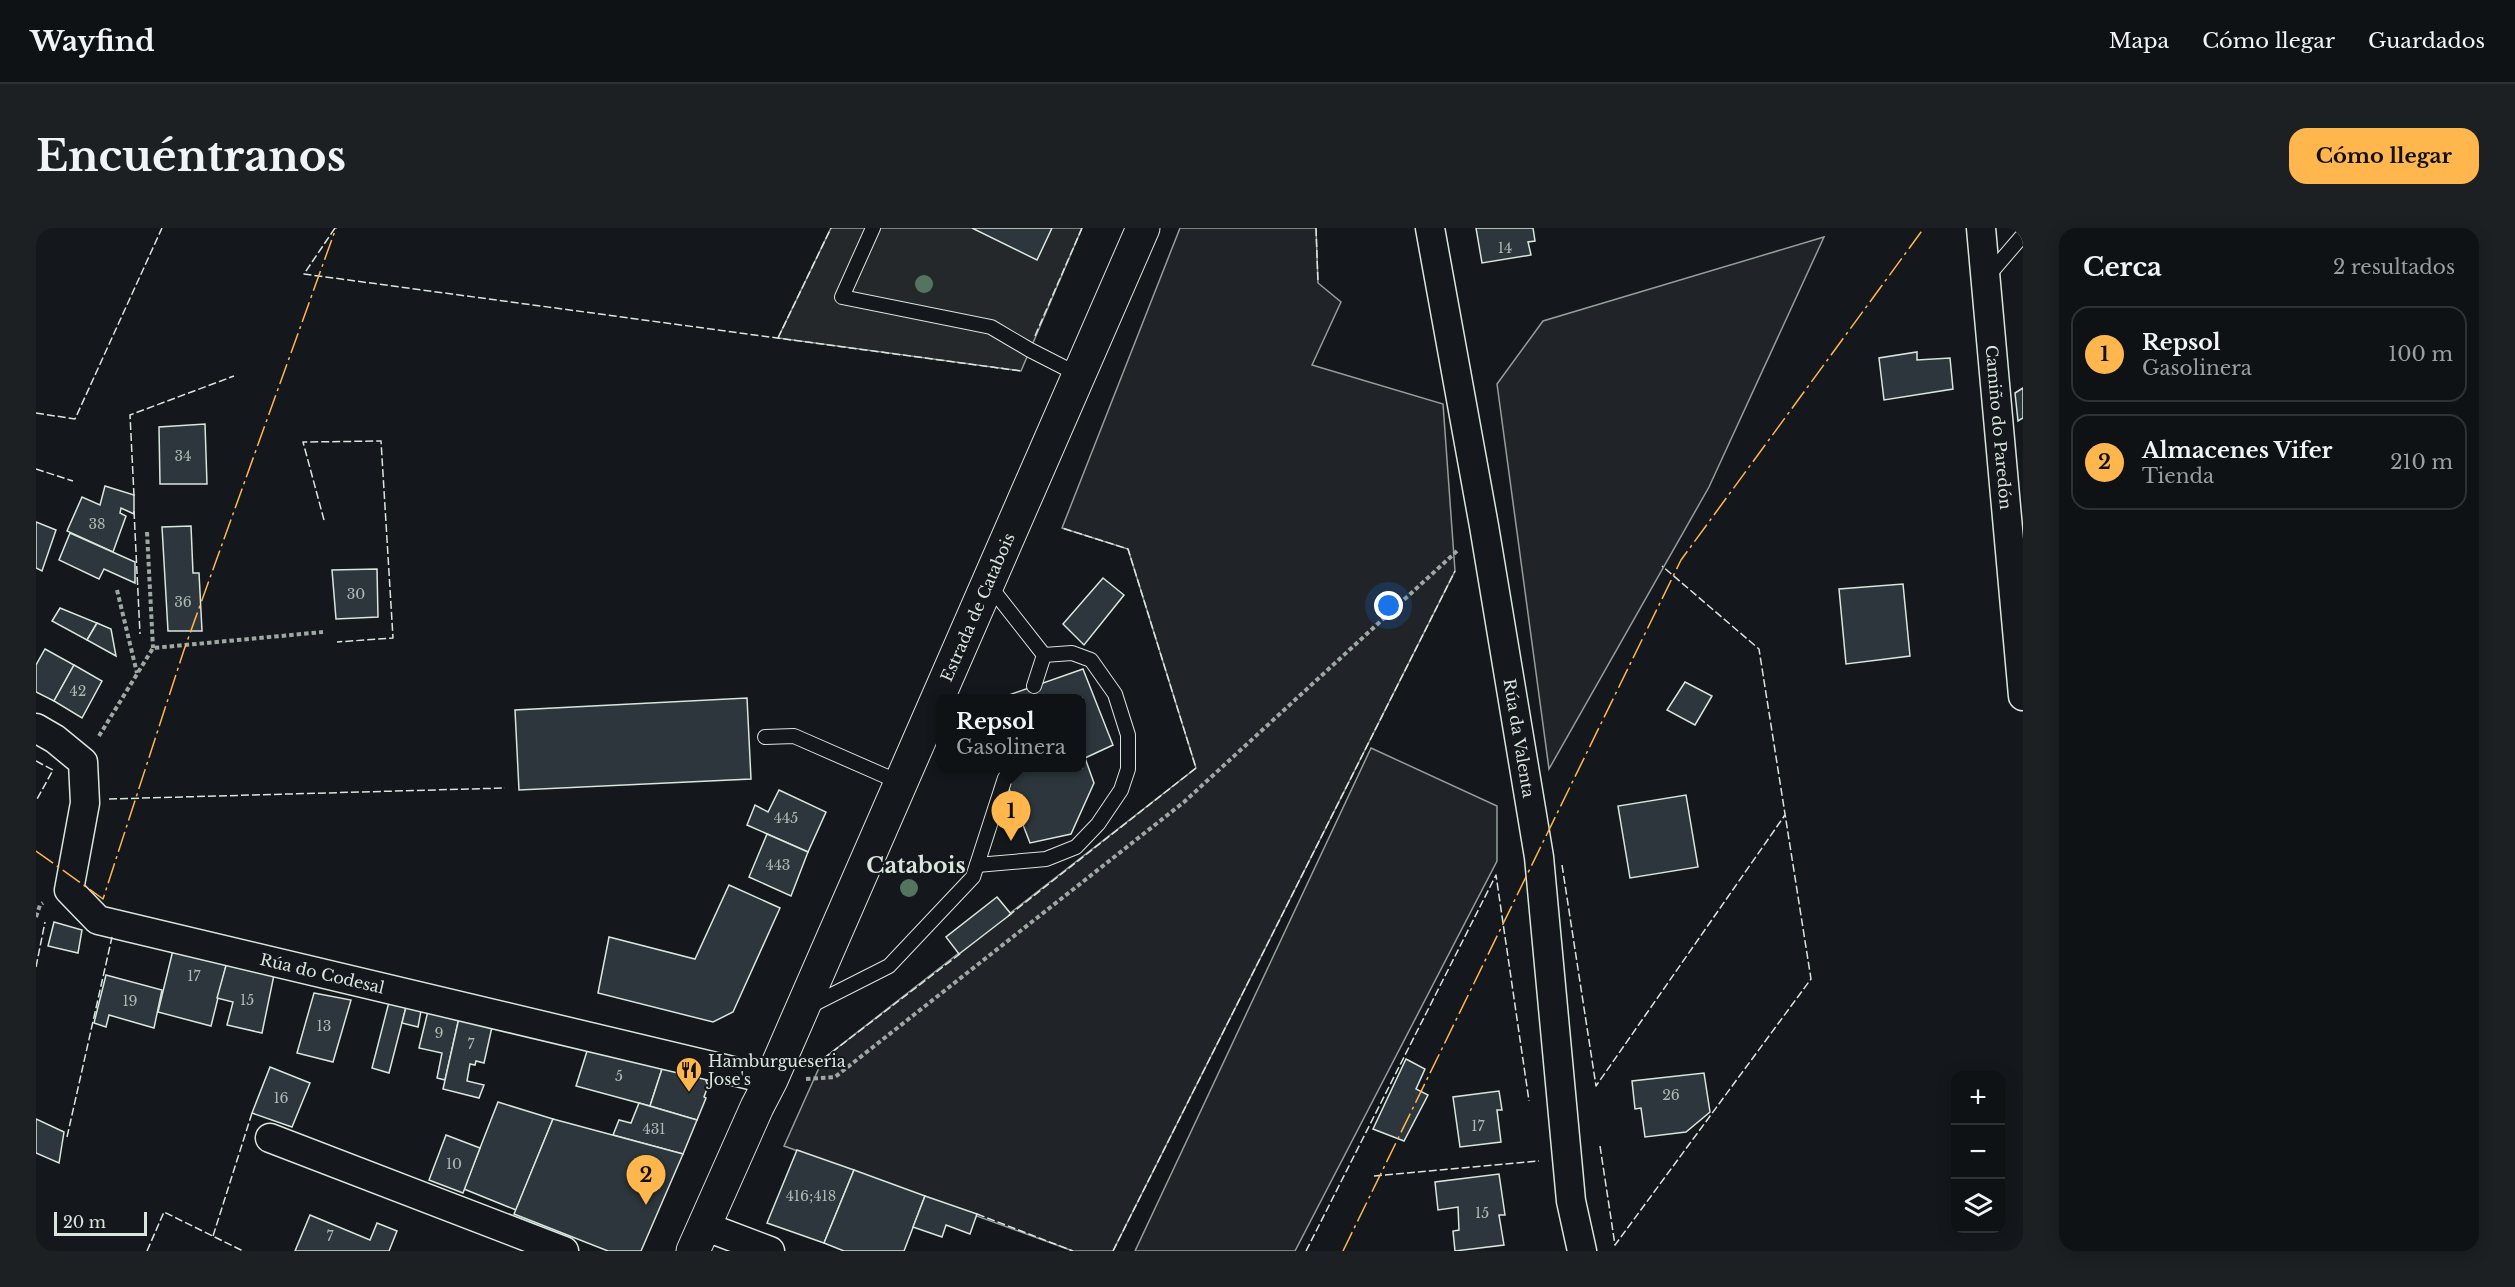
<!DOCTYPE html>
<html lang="es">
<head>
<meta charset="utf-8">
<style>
	:root { --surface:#0f1215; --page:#1d2022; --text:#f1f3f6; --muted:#9b9ea0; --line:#2f3234; --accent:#ffb74d }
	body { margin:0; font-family:"Libre Baskerville",serif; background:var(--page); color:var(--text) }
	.controls { position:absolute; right:18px; bottom:18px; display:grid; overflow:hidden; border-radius:12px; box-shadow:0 3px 15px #0003 }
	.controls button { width:54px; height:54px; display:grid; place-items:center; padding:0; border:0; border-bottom:2px solid var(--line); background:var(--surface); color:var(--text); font:30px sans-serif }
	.scale { position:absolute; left:18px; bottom:15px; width:93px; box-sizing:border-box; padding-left:6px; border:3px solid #d8e6dc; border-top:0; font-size:16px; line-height:21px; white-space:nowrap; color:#d8e6dc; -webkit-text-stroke:4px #14181c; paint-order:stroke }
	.you { position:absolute; left:1353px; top:378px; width:21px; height:21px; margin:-15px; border:4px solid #fff; border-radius:50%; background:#1a73e8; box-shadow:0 0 0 9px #1a73e833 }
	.badge { display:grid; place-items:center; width:39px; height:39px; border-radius:50%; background:var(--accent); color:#111; font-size:20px; font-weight:700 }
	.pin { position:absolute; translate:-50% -50px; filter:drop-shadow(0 2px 3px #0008) }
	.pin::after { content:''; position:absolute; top:32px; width:21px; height:18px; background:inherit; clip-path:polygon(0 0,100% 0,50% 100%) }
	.popup { position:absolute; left:900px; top:466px; width:150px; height:78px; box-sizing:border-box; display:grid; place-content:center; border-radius:12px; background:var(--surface); filter:drop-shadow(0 2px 4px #0005); font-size:20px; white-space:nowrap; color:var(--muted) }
	.popup b { font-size:22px; color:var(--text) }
	.popup::after { content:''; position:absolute; left:50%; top:100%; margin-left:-12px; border:12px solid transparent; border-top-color:var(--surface) }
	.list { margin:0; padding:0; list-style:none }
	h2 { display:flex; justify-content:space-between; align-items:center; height:78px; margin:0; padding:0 24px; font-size:26px }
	h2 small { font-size:20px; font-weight:400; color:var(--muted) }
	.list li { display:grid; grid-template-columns:39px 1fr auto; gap:18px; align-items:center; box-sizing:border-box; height:96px; margin:0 12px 12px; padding:0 12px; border:2px solid var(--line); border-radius:18px }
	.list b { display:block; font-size:22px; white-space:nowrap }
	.list p { margin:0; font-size:20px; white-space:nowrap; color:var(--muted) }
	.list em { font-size:20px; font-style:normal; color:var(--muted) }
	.icon { flex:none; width:33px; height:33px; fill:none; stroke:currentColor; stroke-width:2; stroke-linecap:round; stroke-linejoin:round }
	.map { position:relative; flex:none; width:1987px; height:1023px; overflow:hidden; border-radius:18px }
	header { display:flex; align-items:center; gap:36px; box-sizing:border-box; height:84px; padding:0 30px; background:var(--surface); border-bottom:2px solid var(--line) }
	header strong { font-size:28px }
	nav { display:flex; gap:33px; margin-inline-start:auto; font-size:21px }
	.intro { display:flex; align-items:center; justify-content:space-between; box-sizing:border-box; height:144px; padding:0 36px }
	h1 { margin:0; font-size:42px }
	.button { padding:15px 27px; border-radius:18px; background:var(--accent); color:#111; font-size:21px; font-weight:700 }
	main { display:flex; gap:36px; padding:0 36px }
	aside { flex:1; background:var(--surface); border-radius:18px; box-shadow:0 3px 15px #0003 }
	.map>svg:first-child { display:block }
	.green { fill:#202428; stroke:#939e99; stroke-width:1.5 }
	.parking { fill:#24282b; stroke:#939e99; stroke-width:1.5 }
	.building { fill:#2c363c; stroke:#d8e6dc; stroke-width:1.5 }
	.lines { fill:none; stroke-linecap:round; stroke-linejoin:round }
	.service-casing { stroke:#d8e6dc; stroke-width:16 }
	.minor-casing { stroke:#d8e6dc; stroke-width:31 }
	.secondary-casing { stroke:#d8e6dc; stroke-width:35 }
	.path { stroke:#9da8a2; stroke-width:4; stroke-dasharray:4.5 3; stroke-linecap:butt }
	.service { stroke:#14181c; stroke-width:14 }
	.minor { stroke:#14181c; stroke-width:28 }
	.secondary { stroke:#14181c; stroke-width:33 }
	.fence { stroke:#d8e6dc; stroke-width:1.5; stroke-dasharray:8 3; stroke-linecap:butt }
	.power { stroke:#ffb74d; stroke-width:1.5; stroke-dasharray:21 4.5 3 4.5; stroke-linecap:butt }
	.tree { fill:#55745f }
	.labels { text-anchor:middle; stroke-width:4.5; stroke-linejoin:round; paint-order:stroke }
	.number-label { font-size:14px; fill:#adbab4 }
	.street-label { font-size:16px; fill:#d8e6dc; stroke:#14181c }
	.poi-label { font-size:16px; fill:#d8e6dc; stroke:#14181c; text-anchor:start }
	.district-label { font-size:22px; font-weight:bold; fill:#d8e6dc; stroke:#14181c }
</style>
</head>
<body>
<header>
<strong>Wayfind</strong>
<nav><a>Mapa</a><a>Cómo llegar</a><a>Guardados</a></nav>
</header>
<div class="intro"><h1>Encuéntranos</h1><a class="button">Cómo llegar</a></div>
<main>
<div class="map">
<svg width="1987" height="1023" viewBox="0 0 1987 1023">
	<rect width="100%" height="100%" fill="#14181c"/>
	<g class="green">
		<path d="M 1144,0 L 1280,0 L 1282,55 L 1305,74 L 1276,137 L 1407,176 L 1419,343 L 1077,1023 L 1037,1023 L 748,918 L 787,831 L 1160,540 L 1092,321 L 1026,300 Z"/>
		<path d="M 1788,9 L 1673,259 L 1513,541 L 1461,156 L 1507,93 Z"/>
		<path d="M 1335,520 L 1461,578 L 1461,633 L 1259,1023 L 1099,1023 Z"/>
	</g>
	<path class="parking" d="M 795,0 L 1046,0 L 985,143 L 742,110 Z"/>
	<g class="building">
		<path d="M 936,0 L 1016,0 L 1001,32 Z"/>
		<path d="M 1440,0 L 1497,0 L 1499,13 L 1492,14 L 1495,27 L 1446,35 Z"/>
		<path d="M 1881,124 L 1881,132 L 1914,130 L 1917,161 L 1848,172 L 1843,130 Z"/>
		<path d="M 1987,160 L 1987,190 L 1982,193 L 1979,165 Z"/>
		<path d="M 169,196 L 171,256 L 124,256 L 123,199 Z"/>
		<path d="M 69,258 L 98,267 L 98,286 L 85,280 L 84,285 L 90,288 L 77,324 L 31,303 L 46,269 L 64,277 Z"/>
		<path d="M 0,294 L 20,302 L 6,343 L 0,340 Z"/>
		<path d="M 155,298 L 157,345 L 163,345 L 166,403 L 132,403 L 126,299 Z"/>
		<path d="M 34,305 L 99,334 L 99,355 L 68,341 L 63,351 L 23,332 Z"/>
		<path d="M 341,341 L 342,389 L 300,391 L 296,342 Z"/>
		<path d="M 1067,350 L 1088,367 L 1048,417 L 1027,396 Z"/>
		<path d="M 1867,356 L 1874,428 L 1810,436 L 1803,361 Z"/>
		<path d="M 24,380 L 61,395 L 51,412 L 16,393 Z"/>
		<path d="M 61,395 L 75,401 L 80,428 L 51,412 Z"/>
		<path d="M 9,421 L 38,437 L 18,473 L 0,464 L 0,437 Z"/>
		<path d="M 38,437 L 66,453 L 46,490 L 18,473 Z"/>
		<path d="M 1047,441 L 1077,517 L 1049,530 L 1058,555 L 1035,606 L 994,615 L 965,540 L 1046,540 L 1046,470 L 969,470 L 970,468 Z"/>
		<path d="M 1649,454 L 1676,468 L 1659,497 L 1631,482 Z"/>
		<path d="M 711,470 L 715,551 L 483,562 L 479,482 Z"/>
		<path d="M 743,562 L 790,584 L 772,624 L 711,597 L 719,577 L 732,584 Z"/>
		<path d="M 1650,567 L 1662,639 L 1594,650 L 1582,578 Z"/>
		<path d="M 731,606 L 772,624 L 755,668 L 713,649 Z"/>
		<path d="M 693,657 L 744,680 L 697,784 L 677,794 L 562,765 L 573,709 L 659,731 Z"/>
		<path d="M 961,669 L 975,686 L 923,726 L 910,709 Z"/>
		<path d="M 18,694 L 46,702 L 42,725 L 12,718 Z"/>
		<path d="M 137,722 L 191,734 L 175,798 L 122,784 Z"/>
		<path d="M 191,734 L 238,747 L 226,805 L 191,797 L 197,774 L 181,770 Z"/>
		<path d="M 70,747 L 126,762 L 118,800 L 73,787 L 70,799 L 58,795 Z"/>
		<path d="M 278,765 L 315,772 L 297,834 L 261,825 Z"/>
		<path d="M 353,774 L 370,779 L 353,845 L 336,840 Z"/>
		<path d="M 370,779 L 385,783 L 382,799 L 366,795 Z"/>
		<path d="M 392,783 L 423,790 L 409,852 L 401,850 L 406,825 L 383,820 Z"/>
		<path d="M 423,790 L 456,799 L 448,835 L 440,833 L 439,837 L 434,836 L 431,853 L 448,857 L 443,870 L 407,861 Z"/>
		<path d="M 552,820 L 627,838 L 614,878 L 540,858 Z"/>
		<path d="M 1370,831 L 1389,841 L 1380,861 L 1392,867 L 1368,913 L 1337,901 Z"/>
		<path d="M 627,838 L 668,847 L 672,858 L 668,869 L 670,870 L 661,892 L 614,878 Z"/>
		<path d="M 234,839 L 274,855 L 256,899 L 216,885 Z"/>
		<path d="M 1668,845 L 1674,884 L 1650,904 L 1609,909 L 1605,880 L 1599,881 L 1596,853 Z"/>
		<path d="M 1463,863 L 1466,882 L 1461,882 L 1465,914 L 1424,919 L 1417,869 Z"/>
		<path d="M 462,874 L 517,891 L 480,982 L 428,961 Z"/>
		<path d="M 603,875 L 661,892 L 647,926 L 577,907 L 583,892 L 595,895 Z"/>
		<path d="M 0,891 L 28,904 L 23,935 L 0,925 Z"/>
		<path d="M 517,891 L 647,926 L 605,1023 L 572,1023 L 478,986 Z"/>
		<path d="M 410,907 L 444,920 L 427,965 L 393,952 Z"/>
		<path d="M 761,922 L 818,942 L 788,1015 L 731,995 Z"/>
		<path d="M 818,942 L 889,968 L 868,1023 L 808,1023 L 788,1015 Z"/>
		<path d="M 1463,946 L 1469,987 L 1463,987 L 1468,1017 L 1419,1023 L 1417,1003 L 1423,1002 L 1422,979 L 1402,982 L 1399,954 Z"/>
		<path d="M 889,968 L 941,986 L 934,1006 L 910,997 L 906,1009 L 877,999 Z"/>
		<path d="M 274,987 L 334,1012 L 341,995 L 361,1003 L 353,1023 L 259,1023 Z"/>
	</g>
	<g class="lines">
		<g class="service-casing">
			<g id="service">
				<path d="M 837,0 L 806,69 L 955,99 L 994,122 L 1043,147"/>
				<path d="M 1951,49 L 1987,7"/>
				<path d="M 953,357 L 1008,427 L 998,458"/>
				<path d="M 729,509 L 758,508 L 863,554"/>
				<path d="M 941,637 L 1010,631 L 1040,619 L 1062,596 L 1085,562 L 1092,541 L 1092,507 L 1079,466 L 1055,432 L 1036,425 L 1008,427"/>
				<path d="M 774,778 L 853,738 L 937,649 L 969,550"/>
			</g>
		</g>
		<g class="minor-casing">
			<g id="minor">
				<path id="s1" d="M 1394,0 L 1448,298 L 1503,629 L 1535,973 L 1546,1023"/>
				<path id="s2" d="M 1945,0 L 1987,468"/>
				<path id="s3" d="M 0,500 L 19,511 L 47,534 L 49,575 L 33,662 L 62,692 L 735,852"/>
				<path d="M 234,910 L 528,1023"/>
				<path d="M 668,998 L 734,1023"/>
			</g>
		</g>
		<g class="secondary-casing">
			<g id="secondary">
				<path id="s4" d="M 657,1023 L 721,879 L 735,852 L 1107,0"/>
			</g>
		</g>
		<g class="path">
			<path d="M 111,304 L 117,420"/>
			<path d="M 81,362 L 101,445"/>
			<path d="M 63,508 L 117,420 L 287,404"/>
			<path d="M 0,689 L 4,677 L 7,675"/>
			<path d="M 770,851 L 799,849 L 1148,574 L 1421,323"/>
		</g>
		<use href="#service" class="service"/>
		<use href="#minor" class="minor"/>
		<use href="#secondary" class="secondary"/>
		<g class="fence">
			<path d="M 299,0 L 268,46 L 985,143"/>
			<path d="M 1280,0 L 1282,55"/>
			<path d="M 999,108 L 1046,0"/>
			<path d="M 742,110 L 795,0"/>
			<path d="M 0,185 L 39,191 L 126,0"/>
			<path d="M 0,241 L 37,253"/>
			<path d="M 98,268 L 94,187 L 198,148"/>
			<path d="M 98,283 L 104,406"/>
			<path d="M 288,292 L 267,214 L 345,213 L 357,410 L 301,414"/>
			<path d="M 0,533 L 17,542 L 0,573"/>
			<path d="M 73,571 L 469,560"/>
			<path d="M 1526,637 L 1560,858 L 1749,587"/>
			<path d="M 972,688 L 1160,540 L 1092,321 L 1026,300"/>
			<path d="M 0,739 L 9,694"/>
			<path d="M 787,831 L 925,725"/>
			<path d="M 31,909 L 76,709"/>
			<path d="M 1564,918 L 1579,1017 L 1775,751 L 1723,421 L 1626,338"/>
			<path d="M 1338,948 L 1503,933"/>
			<path d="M 941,986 L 1037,1023"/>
			<path d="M 177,1008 L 216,885"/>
			<path d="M 111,1023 L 128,984 L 207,1023"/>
			<path d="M 1077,1023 L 1419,343"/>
			<path d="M 1270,1023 L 1460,647 L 1493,873"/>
		</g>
		<g class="power">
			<path d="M 0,623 L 67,671 L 148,422 L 300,0"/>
			<path d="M 1307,1023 L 1645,332 L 1888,0"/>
		</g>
	</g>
	<g class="tree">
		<circle cx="888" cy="56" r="9"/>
		<circle cx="873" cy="660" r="9"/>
	</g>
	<defs>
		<g id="restaurant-pin" transform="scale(1.35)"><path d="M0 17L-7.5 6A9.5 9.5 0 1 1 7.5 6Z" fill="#ffb74d" stroke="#14181c"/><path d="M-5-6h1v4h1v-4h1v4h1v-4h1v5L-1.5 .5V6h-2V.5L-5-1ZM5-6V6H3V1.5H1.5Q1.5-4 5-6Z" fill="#111"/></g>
	</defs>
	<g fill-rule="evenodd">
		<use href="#restaurant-pin" x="653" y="842"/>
	</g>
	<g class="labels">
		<g class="number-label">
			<text x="1469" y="25">14</text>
			<text x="147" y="233">34</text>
			<text x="61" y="301">38</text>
			<text x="320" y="371">30</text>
			<text x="147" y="379">36</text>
			<text x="42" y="468">42</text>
			<text x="750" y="595">445</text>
			<text x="742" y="642">443</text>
			<text x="158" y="753">17</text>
			<text x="211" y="777">15</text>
			<text x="94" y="778">19</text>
			<text x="288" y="803">13</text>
			<text x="403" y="810">9</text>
			<text x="435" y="821">7</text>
			<text x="583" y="853">5</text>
			<text x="1635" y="872">26</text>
			<text x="245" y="875">16</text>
			<text x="1442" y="903">17</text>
			<text x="618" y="906">431</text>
			<text x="418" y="941">10</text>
			<text x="775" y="973">416;418</text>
			<text x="1446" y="990">15</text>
			<text x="294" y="1013">7</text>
		</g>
		<g class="street-label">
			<text dy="6" stroke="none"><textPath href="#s2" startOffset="200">Camiño do Paredón</textPath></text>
			<text dy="6" stroke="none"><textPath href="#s4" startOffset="704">Estrada de Catabois</textPath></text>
			<text dy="6" stroke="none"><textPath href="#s1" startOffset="518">Rúa da Valenta</textPath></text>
			<text dy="6" stroke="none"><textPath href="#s3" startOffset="460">Rúa do Codesal</textPath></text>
		</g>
		<g class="poi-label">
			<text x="672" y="839">Hamburgueseria<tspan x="672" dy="18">Jose's</tspan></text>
		</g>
		<g class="district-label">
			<text x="880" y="645">Catabois</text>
		</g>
	</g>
</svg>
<div class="controls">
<button>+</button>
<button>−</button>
<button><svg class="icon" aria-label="layers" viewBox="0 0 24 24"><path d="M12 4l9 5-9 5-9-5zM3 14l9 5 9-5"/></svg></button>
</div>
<div class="scale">20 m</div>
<div class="you"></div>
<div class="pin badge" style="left:975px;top:613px">1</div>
<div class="popup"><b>Repsol</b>Gasolinera</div>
<div class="pin badge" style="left:610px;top:977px">2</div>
</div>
<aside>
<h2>Cerca<small>2 resultados</small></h2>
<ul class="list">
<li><span class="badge">1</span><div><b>Repsol</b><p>Gasolinera</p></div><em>100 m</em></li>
<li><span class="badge">2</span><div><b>Almacenes Vifer</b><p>Tienda</p></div><em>210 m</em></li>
</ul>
</aside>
</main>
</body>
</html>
